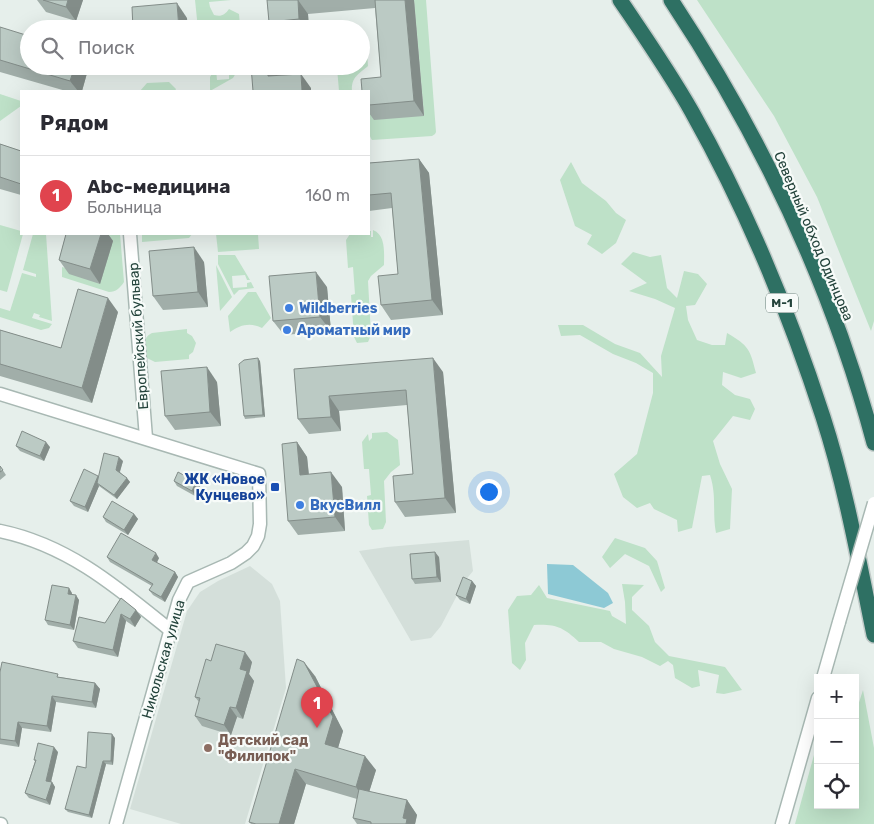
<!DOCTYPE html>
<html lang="ru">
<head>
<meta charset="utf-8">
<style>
	:root { --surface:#fff; --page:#f7f7f7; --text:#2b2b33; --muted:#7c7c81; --line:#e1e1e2; --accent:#875345 }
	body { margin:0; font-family:Rubik,sans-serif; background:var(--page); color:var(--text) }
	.controls { position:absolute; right:15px; bottom:15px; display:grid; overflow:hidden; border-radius:0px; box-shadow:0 5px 20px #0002 }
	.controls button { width:45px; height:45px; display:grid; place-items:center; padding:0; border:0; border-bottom:1px solid var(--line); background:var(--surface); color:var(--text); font:25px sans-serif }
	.you { position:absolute; left:488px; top:491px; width:18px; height:18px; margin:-12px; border:4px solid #fff; border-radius:50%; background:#1a73e8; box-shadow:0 0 0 8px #1a73e833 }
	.badge { display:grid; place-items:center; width:32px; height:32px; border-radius:50%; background:var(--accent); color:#fff; font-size:16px; font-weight:700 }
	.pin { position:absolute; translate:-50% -41px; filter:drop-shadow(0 1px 2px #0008) }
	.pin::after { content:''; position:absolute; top:26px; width:18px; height:15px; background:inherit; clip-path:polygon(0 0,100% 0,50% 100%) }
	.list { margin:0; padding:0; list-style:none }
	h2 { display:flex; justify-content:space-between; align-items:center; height:65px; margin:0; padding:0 20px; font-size:21px }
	h2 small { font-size:16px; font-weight:400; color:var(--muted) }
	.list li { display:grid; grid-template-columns:32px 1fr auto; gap:15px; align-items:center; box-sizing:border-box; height:80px; padding:0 20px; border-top:1px solid var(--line) }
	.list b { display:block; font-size:19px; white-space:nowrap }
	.list p { margin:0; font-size:16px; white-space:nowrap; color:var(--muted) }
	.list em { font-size:16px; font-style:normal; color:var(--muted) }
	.icon { flex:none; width:28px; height:28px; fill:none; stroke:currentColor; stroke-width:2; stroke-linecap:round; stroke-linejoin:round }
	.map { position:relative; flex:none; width:874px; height:824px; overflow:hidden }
	.search { position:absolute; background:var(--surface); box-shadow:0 5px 20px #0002; left:20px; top:20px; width:350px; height:55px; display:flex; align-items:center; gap:12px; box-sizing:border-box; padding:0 18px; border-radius:28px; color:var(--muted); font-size:19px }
	.panel { position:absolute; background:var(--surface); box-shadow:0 5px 20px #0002; left:20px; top:90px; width:350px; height:145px; border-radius:0px }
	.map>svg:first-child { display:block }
	.built { fill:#d4dfda }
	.green { fill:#bee1c8 }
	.water { fill:#8dc9d5 }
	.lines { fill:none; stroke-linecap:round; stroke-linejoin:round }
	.minor-casing { stroke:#a8b8b3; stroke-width:15 }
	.highway-casing { stroke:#c1cac8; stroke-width:18 }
	.minor { stroke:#fff; stroke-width:12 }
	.highway { stroke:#2e7063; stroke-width:15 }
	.minor-bridge-casing { stroke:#a8b8b3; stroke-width:15; stroke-linecap:butt }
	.minor-bridge { stroke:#fff; stroke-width:12 }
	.wall { fill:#a1aea9 }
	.shaded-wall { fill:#838d89 }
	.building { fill:#bbcac4; stroke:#838d89 }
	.shop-dot { fill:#3f7fe0; stroke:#f7fbf9; stroke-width:2 }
	.transit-dot { fill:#1a4fb4; stroke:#f7fbf9; stroke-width:2 }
	.education-dot { fill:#8d6e63; stroke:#f7fbf9; stroke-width:2 }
	.labels { text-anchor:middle; stroke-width:4.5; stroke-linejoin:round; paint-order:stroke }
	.shield { fill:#f7fbf9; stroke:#637a74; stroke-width:1 }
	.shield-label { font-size:12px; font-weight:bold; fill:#23433b }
	.street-label { font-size:14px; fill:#23433b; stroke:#f7fbf9 }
	.shop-label { font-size:14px; font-weight:bold; fill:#366cbe; stroke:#f7fbf9; text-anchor:start }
	.transit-label { font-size:14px; font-weight:bold; fill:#164399; stroke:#f7fbf9; text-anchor:end }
	.education-label { font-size:14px; font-weight:bold; fill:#785e54; stroke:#f7fbf9; text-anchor:start }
</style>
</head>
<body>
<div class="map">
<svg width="874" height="824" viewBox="0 0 874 824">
	<rect width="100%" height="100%" fill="#e6efeb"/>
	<g class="built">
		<path d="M 469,540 L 473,571 L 464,582 L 441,626 L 431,638 L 411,641 L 359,551 L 387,547 Z"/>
		<path d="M 250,566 L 272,584 L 280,601 L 286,688 L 245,824 L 181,824 L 130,809 L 187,611 L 200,592 L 218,581 Z"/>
	</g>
	<g class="green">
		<path d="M 195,0 L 231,0 L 209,2 L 210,7 L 214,15 C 221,17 225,15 229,9 L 239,14 L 240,25 L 238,29 L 198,29 Z"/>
		<path d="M 414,0 L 426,0 L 436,132 L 435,134 L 432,136 L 372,140 C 366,132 369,105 369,93 L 424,115 Z"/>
		<path d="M 697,0 L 874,0 L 874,321 L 871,331 L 817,197 L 774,116 Z"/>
		<path d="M 361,33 L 366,38 L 368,66 C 359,74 351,77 352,91 L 339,91 L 337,68 L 332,68 L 332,66 L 361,66 Z"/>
		<path d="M 217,66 L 226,66 L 216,69 L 217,80 L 229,79 L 229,66 L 235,69 L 245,68 L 246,75 L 236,73 L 233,78 L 210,91 L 210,77 Z"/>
		<path d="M 169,82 L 176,89 L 175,91 L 140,91 L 147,83 Z"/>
		<path d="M 0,94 L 21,101 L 21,106 L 0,121 Z"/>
		<path d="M 571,162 L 582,183 L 606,201 L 616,213 L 626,220 L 616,243 L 602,254 L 587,244 L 592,235 L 575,226 L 560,180 Z"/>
		<path d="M 0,225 L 21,231 L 21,234 L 23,234 L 7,292 L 0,290 Z"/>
		<path d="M 373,230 C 386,235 384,253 384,265 L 371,276 L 368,281 L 371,335 L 368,342 L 357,343 L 354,337 L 351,295 L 355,294 L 353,267 L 348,268 L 346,240 L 350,234 L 369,234 L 369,231 L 371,231 L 371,237 L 373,237 Z"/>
		<path d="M 33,234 L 46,234 L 52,321 L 39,317 L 40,315 L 34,313 L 32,318 L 52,324 L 49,328 L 41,330 L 0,317 L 0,308 L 10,311 L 22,273 L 36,277 L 36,274 L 23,270 Z"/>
		<path d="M 99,234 L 120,234 L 124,282 C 120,288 116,292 109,292 L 62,277 L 62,267 L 70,269 Z"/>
		<path d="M 142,234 L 192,234 L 189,238 L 142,242 Z"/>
		<path d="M 216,234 L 258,234 L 259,249 L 218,252 Z"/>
		<path d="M 633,252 L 650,257 L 661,255 L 667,288 L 677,298 L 684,271 L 698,274 L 707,284 L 695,305 L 686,306 L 688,320 L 697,340 L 712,345 L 725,345 L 727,333 C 749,346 750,349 756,373 L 741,378 L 723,372 L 722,385 L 735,395 L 750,399 L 755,409 L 750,420 L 733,416 L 713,441 L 720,464 L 732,489 L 730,529 L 716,533 C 712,513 717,496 710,475 L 702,476 L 692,528 L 678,532 L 677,520 L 654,509 L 650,503 L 637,508 L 623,497 L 614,474 L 637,454 L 653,393 L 653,373 L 636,363 L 613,354 L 580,335 L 561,336 L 558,325 L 583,325 L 615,344 L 640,353 L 662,377 L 661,356 L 675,308 L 655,299 L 629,291 L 647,283 L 621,264 Z"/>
		<path d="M 218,255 L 235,255 L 250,280 L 247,280 L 245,275 L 232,276 L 233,288 L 247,287 L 247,283 L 251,282 L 254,288 L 239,290 L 234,295 L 218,264 Z"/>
		<path d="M 216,265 L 232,297 L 220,311 Z"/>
		<path d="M 248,292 L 256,292 L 271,318 L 262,328 C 250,322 240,325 230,332 L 228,316 Z"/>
		<path d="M 187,329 L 187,333 L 192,336 L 196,343 L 193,352 L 189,355 L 189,359 L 155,362 L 147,358 C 143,348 142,338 152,333 Z"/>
		<path d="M 387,432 L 398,440 L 400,465 L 391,472 L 384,481 L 386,522 L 383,529 L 372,530 L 369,525 L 367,496 L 371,495 L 369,469 L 364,469 L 362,442 L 368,434 L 369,441 L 372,438 L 372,433 Z"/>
		<path d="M 615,538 L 645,548 L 657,561 L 665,588 L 661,592 L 649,566 L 625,554 L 610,568 L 602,557 Z"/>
		<path d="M 622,584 L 644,585 L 632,597 L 632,610 L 649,626 L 655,642 L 669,656 L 725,667 L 742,690 L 724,694 L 716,693 L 719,675 L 698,670 L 700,686 L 692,688 L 675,678 L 673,665 L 668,661 L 660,666 L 642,657 L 614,649 L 601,642 L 579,642 C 563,627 556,624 534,625 L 525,643 L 526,660 L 520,670 L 512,663 L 508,610 L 517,596 L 531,595 L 539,585 L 547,598 L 610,611 L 612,616 L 626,624 L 625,602 Z"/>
		<path d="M 863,690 L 874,748 L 874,824 L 795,824 L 817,744 L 818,805 L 855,805 L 855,715 Z"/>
	</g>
	<path class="water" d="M 547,564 L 573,565 L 608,593 L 613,603 L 604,608 L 548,594 Z"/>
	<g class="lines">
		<g class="minor-casing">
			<g id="minor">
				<path d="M 130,234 L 146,438"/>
				<path d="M 0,394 L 259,474 L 260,524 L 258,536 L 253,546 L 246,553 L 231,563 L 188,582 L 179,600 L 116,824"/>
				<path d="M 0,531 C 68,545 117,587 170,630"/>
				<path d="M 823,678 L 839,622"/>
				<path d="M 0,824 L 1,824"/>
				<path d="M 782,824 L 818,698"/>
			</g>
		</g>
		<g class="highway-casing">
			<g id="highway">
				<path d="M 620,0 C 645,37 670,73 692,112 C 746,208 789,312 823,417 C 846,488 859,562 874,635"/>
				<path d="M 671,0 C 761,136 832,286 874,443"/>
			</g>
		</g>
		<use href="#minor" class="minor"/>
		<use href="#highway" class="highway"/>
		<g class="minor-bridge-casing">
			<path id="minor-bridge" d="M 839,622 L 874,503"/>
		</g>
		<use href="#minor-bridge" class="minor-bridge"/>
	</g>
	<g class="wall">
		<path d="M 37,0 L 83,0 L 76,21 L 46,12 Z"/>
		<path d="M 267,0 L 414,0 L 424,116 L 374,120 L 369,113 L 369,91 L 381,77 L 375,8 L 308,14 L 309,29 L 274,29 L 269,22 Z"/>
		<path d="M 0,27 L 29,66 L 89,66 L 82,91 L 66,91 L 0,72 Z"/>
		<path d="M 0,144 L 21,151 L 21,195 L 0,189 Z"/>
		<path d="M 419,159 L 429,173 L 443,315 L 391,320 L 381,305 L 398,274 L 392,208 L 369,211 L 369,163 Z"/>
		<path d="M 66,234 L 108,234 L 113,241 L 100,284 L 69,274 L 59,260 Z"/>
		<path d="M 292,234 L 307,234 L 293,235 Z"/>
		<path d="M 204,262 L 208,307 L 163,310 L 153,296 Z"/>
		<path d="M 327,287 L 331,331 L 284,335 L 273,321 Z"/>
		<path d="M 118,312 L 92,403 L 0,376 L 0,330 L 61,348 Z"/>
		<path d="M 260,361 L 265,417 L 245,419 L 244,416 Z"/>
		<path d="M 294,369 L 443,372 L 456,513 L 405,517 L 395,502 L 413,474 L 407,405 L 339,411 L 341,431 L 309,434 L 298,419 Z"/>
		<path d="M 217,382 L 221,426 L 175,430 L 165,416 Z"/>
		<path d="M 297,442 L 307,457 L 309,474 L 342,487 L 345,531 L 298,535 L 288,521 Z"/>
		<path d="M 16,446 L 50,447 L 44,461 L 20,451 Z"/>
		<path d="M 123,461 L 120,472 L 130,482 L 117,499 L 99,486 L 88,512 L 74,506 L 70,501 L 99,477 Z"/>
		<path d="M 0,466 L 6,475 L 0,480 Z"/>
		<path d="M 174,481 L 196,482 L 200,487 L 195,496 L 177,486 Z"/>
		<path d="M 134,514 L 138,519 L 128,535 L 106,522 L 103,517 Z"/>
		<path d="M 107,557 L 159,558 L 157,563 L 175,572 L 178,577 L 165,602 L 153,595 L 149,590 L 152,586 L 110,562 Z"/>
		<path d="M 439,557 L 441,582 L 415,584 L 412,579 Z"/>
		<path d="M 472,581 L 476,586 L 470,604 L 460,600 L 456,595 Z"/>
		<path d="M 72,593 L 72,594 L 79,600 L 74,630 L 48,625 L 45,620 Z"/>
		<path d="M 121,598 L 136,610 L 141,617 L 135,627 L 126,621 L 118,657 L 78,648 L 73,641 L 105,623 Z"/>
		<path d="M 211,661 L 252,662 L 249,674 L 254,681 L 243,719 L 237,717 L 231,735 L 202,726 L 195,716 L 199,702 L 195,697 Z"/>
		<path d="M 0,672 L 60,677 L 95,683 L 100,689 L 96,708 L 56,702 L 51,732 L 22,728 L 19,747 L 0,744 Z"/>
		<path d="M 315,676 L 343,731 L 338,748 L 376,770 L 369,792 L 407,800 L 417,815 L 415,824 L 357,824 L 353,818 L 357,799 L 306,784 L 294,824 L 251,824 L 249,822 Z"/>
		<path d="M 115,738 L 113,765 L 106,764 L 92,818 L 68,812 L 65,809 L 86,768 Z"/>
		<path d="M 58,752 L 51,782 L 52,782 L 55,787 L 50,805 L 29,798 L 25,793 L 35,761 L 34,760 Z"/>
	</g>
	<g class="shaded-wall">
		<path d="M 68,0 L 83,0 L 76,21 L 66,7 Z"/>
		<path d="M 298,0 L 308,14 L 309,29 L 306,29 L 299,19 Z"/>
		<path d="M 405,0 L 414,0 L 424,116 L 414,101 Z"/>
		<path d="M 177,3 L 187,18 L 188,29 L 179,29 Z"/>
		<path d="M 75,66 L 89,66 L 82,91 L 78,91 L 70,81 Z"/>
		<path d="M 267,66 L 276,66 L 279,91 L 268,76 Z"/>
		<path d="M 301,74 L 311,88 L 311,91 L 302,91 Z"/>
		<path d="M 419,159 L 429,173 L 443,315 L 432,300 Z"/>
		<path d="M 101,234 L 108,234 L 113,241 L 100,284 L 90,269 Z"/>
		<path d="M 194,247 L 204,262 L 208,307 L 198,292 Z"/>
		<path d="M 316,272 L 327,287 L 331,331 L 320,317 Z"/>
		<path d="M 108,298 L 118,312 L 92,403 L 82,388 Z"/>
		<path d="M 258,358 L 260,361 L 265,417 L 263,415 Z"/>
		<path d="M 433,358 L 443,372 L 456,513 L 445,498 Z"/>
		<path d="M 207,367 L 217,382 L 221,426 L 210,412 Z"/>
		<path d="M 329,396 L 339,411 L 341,431 L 331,417 Z"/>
		<path d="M 46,442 L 50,447 L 44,461 L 40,456 Z"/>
		<path d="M 297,442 L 307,457 L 310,489 L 300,475 Z"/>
		<path d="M 119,457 L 123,461 L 119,474 L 116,470 Z"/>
		<path d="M 331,472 L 342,487 L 345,531 L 335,517 Z"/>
		<path d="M 98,476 L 102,481 L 97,483 L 99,486 L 88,512 L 85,507 Z"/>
		<path d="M 127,478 L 130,482 L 117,499 L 114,495 Z"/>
		<path d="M 196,482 L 200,487 L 195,496 L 192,491 Z"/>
		<path d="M 134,514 L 138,519 L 128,535 L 124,530 Z"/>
		<path d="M 435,552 L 439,557 L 441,582 L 437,577 Z"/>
		<path d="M 156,553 L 159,558 L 155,565 L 152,560 Z"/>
		<path d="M 175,572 L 178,577 L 165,602 L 161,597 Z"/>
		<path d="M 472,581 L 476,586 L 470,604 L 466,599 Z"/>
		<path d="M 69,588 L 72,593 L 71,599 L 68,594 Z"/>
		<path d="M 76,595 L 79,600 L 74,630 L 70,625 Z"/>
		<path d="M 136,610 L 141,617 L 135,627 L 130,619 Z"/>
		<path d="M 121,614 L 126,621 L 118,657 L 113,650 Z"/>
		<path d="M 245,652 L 252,662 L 249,674 L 254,681 L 243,719 L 236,708 L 240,669 Z"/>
		<path d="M 304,662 L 315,676 L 343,731 L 335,758 L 325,744 Z"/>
		<path d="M 95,683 L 100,689 L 96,708 L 92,702 Z"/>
		<path d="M 52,696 L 56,702 L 51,732 L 47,726 Z"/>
		<path d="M 230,707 L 237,717 L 231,735 L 224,725 Z"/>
		<path d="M 18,722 L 22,728 L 19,747 L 15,741 Z"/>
		<path d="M 112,734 L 115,738 L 113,765 L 111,761 Z"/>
		<path d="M 54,747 L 58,752 L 50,786 L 46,781 Z"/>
		<path d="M 365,756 L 376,770 L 366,802 L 356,787 Z"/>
		<path d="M 103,761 L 106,764 L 92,818 L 89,815 Z"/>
		<path d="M 295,769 L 306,784 L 294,824 L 279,824 Z"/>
		<path d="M 52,782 L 55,787 L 50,805 L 46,800 Z"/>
		<path d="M 407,800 L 417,815 L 415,824 L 406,824 L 403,818 Z"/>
	</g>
	<g class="building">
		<path d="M 43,0 L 68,0 L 66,7 Z"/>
		<path d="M 267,0 L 298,0 L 299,19 L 269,22 Z"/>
		<path d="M 375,0 L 405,0 L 414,101 L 369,105 L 369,91 L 362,91 L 361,79 L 381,77 Z"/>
		<path d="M 177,3 L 179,29 L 133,29 L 132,7 Z"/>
		<path d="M 56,26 L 65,29 L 55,29 Z"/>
		<path d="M 0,27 L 29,36 L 29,66 L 75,66 L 70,81 L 0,60 Z"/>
		<path d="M 251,66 L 267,66 L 268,76 L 301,74 L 302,91 L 253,91 Z"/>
		<path d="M 0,144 L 21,151 L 21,184 L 0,177 Z"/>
		<path d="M 419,159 L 432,300 L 381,305 L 378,276 L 398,274 L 391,193 L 369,195 L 369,163 Z"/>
		<path d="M 66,234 L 101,234 L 90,269 L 59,260 Z"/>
		<path d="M 194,247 L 198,292 L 153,296 L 149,251 Z"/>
		<path d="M 316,272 L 320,317 L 273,321 L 269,276 Z"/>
		<path d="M 78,289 L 108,298 L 82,388 L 0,364 L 0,330 L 61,348 Z"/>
		<path d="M 258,358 L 263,415 L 244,416 L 239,364 L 244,360 Z"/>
		<path d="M 433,358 L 445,498 L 395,502 L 393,476 L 413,474 L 406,390 L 329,396 L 331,417 L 298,419 L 294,369 Z"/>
		<path d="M 207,367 L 210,412 L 165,416 L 161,371 Z"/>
		<path d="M 22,431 L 46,442 L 40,456 L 16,446 Z"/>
		<path d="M 297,442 L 300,475 L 331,472 L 335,517 L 288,521 L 282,444 Z"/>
		<path d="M 104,453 L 119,457 L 116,470 L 127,478 L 114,495 L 97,483 Z"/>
		<path d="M 0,466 L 3,470 L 0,472 Z"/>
		<path d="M 84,469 L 98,476 L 85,507 L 70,501 Z"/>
		<path d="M 178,472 L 196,482 L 192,491 L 174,481 Z"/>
		<path d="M 112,501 L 134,514 L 124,530 L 103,517 Z"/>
		<path d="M 121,533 L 156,553 L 152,560 L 175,572 L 161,597 L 149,590 L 153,584 L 107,557 Z"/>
		<path d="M 435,552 L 437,577 L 412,579 L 410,554 Z"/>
		<path d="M 463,577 L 472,581 L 466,599 L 456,595 Z"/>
		<path d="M 52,585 L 69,588 L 68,594 L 76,595 L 70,625 L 45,620 Z"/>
		<path d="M 121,598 L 136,610 L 130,619 L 121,614 L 113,650 L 73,641 L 79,617 L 105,623 Z"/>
		<path d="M 216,644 L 245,652 L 240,669 L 247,671 L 236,708 L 230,707 L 224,725 L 195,716 L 200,698 L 195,697 L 206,659 L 211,661 Z"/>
		<path d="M 297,659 L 304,662 L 333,717 L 325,744 L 365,756 L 356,787 L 295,769 L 279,824 L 256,824 L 249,822 Z"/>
		<path d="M 2,662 L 58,674 L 57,677 L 95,683 L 92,702 L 52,696 L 47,726 L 18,722 L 15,741 L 0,739 L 0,672 Z"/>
		<path d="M 88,732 L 112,734 L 111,761 L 103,761 L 89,815 L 65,809 L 77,766 L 86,768 Z"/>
		<path d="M 38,743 L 54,747 L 46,781 L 52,782 L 46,800 L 25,793 L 36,760 L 34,760 Z"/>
		<path d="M 359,789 L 407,800 L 403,818 L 407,819 L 406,824 L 371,824 L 371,822 L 353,818 Z"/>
	</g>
	<g class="shop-dot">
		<circle cx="289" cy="308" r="5"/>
		<circle cx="287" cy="330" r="5"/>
		<circle cx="300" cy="505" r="5"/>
	</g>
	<rect class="transit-dot" x="270" y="482" width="10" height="10" rx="2.5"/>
	<circle class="education-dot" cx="208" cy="748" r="5"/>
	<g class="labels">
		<rect class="shield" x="766" y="293.5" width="32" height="19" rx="4"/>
		<g class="shield-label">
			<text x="782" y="307">М-1</text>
		</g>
		<g class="street-label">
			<text transform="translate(814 236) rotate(67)" y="5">Северный обход Одинцова</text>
			<text transform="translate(138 336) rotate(-94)" y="5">Европейский бульвар</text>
			<text transform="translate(163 659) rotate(-74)" y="5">Никольская улица</text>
		</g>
		<g class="shop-label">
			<text x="299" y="313">Wildberries</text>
			<text x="297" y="335">Ароматный мир</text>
			<text x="310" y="510">ВкусВилл</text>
		</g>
		<g class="transit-label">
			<text x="265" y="484">ЖК «Новое<tspan x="265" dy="16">Кунцево»</tspan></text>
		</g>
		<g class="education-label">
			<text x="218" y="745">Детский сад<tspan x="218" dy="16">"Филипок"</tspan></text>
		</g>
	</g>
</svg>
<div class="controls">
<button>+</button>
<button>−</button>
<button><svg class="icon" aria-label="locate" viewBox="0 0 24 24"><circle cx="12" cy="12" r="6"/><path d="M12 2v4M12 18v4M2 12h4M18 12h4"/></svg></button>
</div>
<div class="you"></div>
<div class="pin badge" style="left:317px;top:728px;background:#e0444e">1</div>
<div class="search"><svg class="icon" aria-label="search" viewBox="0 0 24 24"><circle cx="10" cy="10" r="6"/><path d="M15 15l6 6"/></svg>Поиск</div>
<section class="panel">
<h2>Рядом<small></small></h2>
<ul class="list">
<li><span class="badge" style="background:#e0444e">1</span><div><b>Abc-медицина</b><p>Больница</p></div><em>160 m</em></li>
</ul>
</section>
</div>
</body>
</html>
